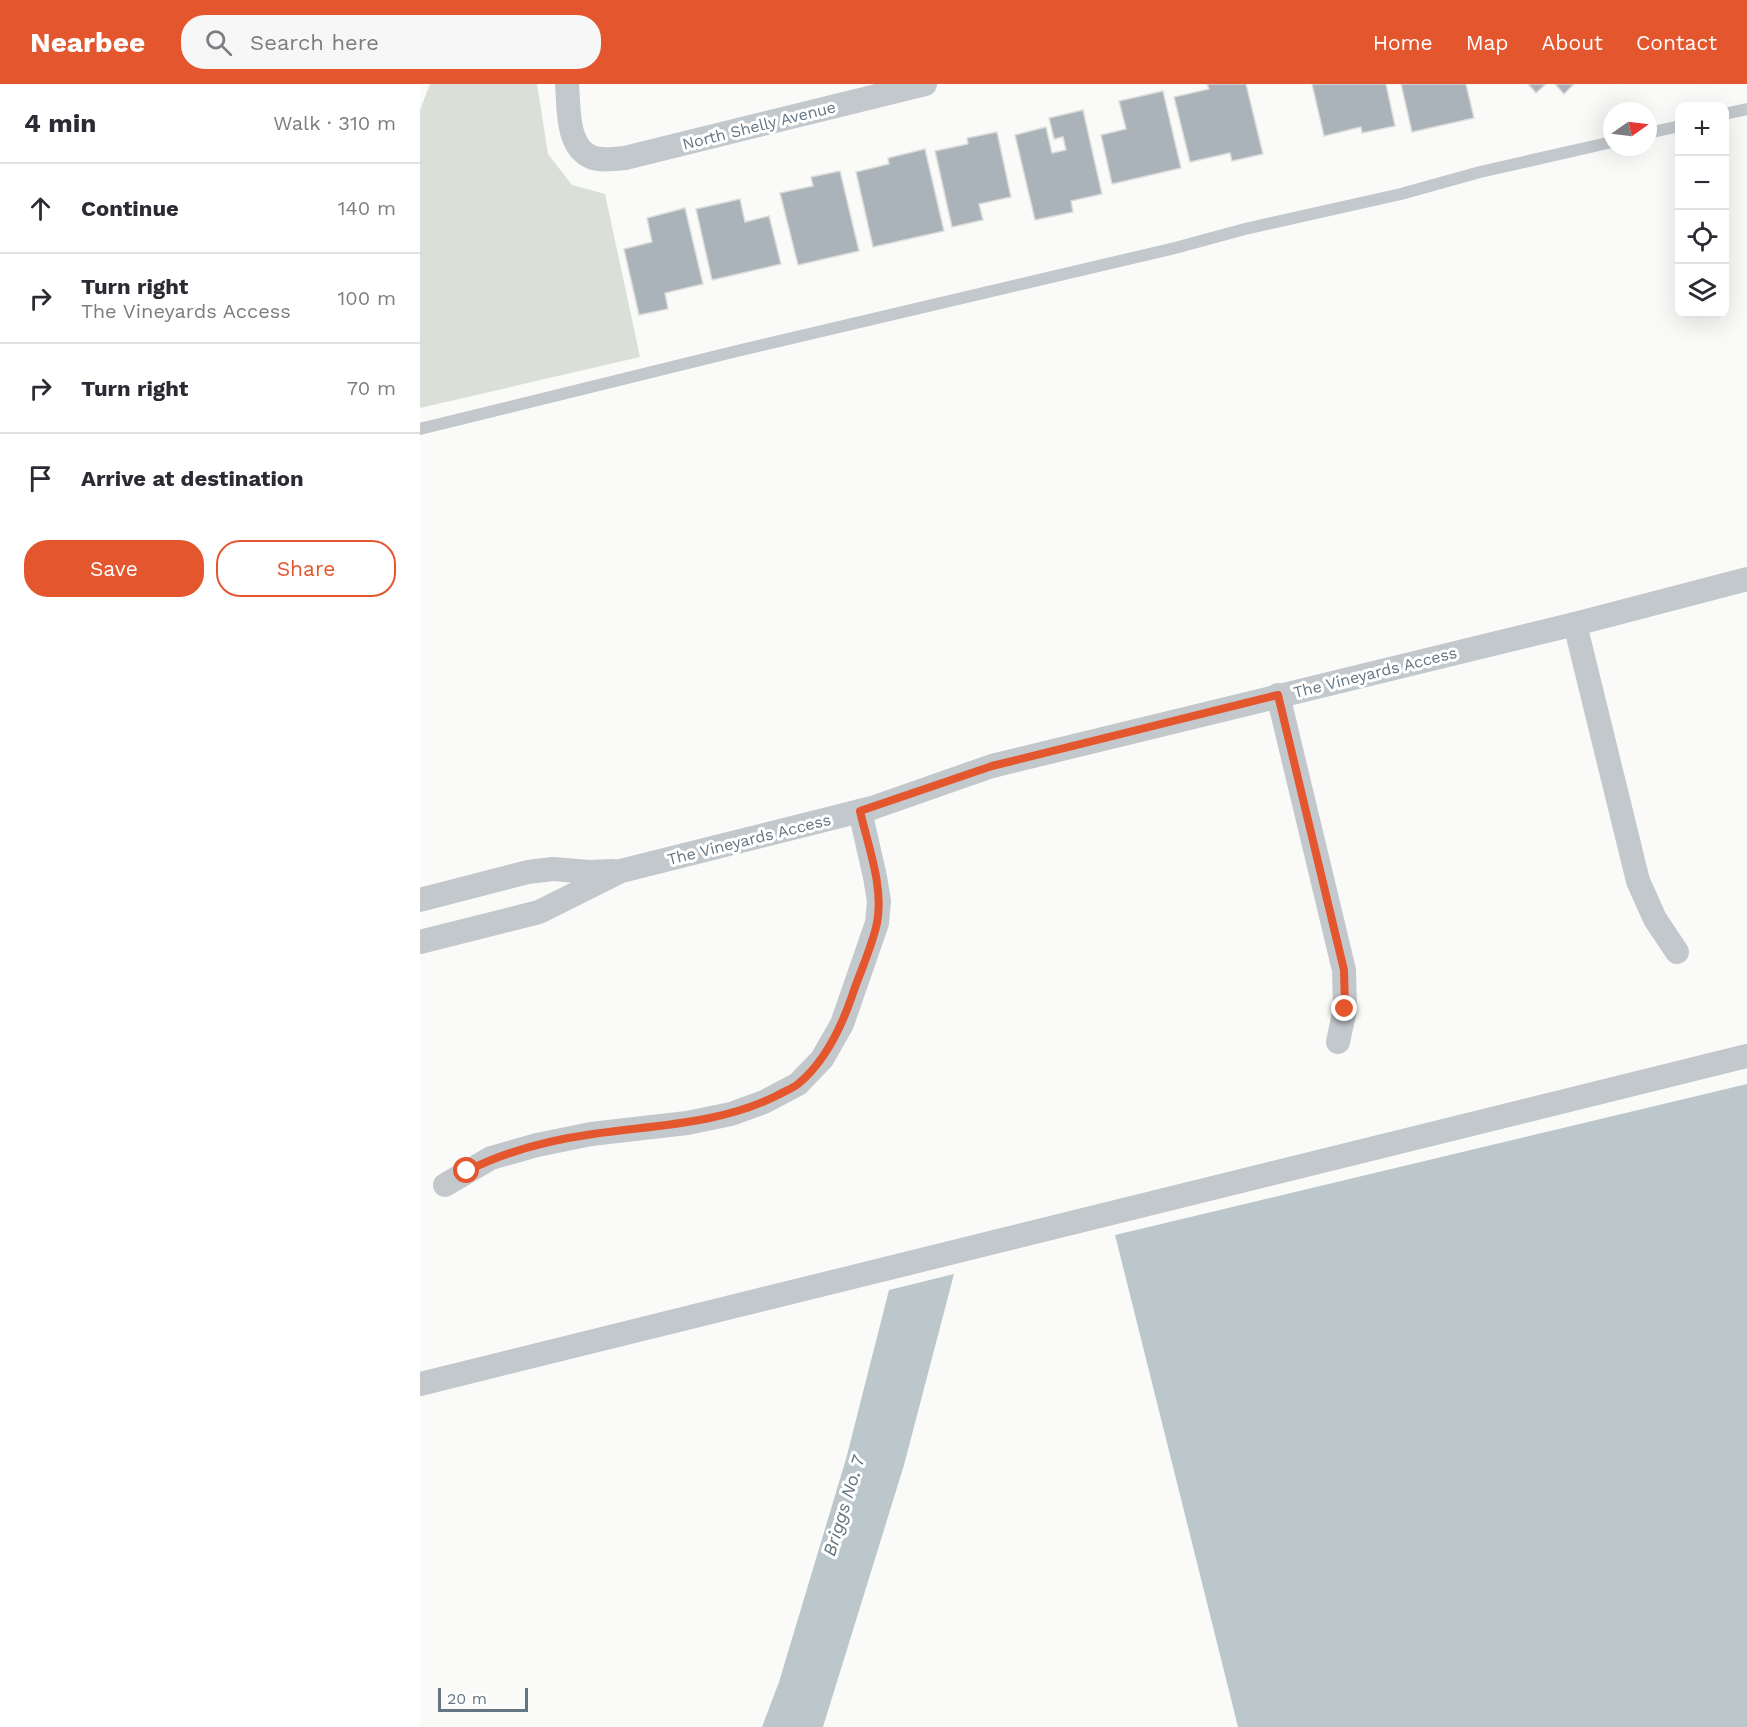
<!DOCTYPE html>
<html lang="en">
<head>
<meta charset="utf-8">
<style>
	:root { --surface:#fff; --page:#f7f7f7; --text:#2b2b33; --muted:#7c7c81; --line:#e1e1e2; --accent:#e4572e }
	body { margin:0; font-family:"Work Sans",sans-serif; background:var(--page); color:var(--text) }
	.controls { position:absolute; right:18px; top:18px; display:grid; overflow:hidden; border-radius:12px; box-shadow:0 6px 24px #0002 }
	.controls button { width:54px; height:54px; display:grid; place-items:center; padding:0; border:0; border-bottom:2px solid var(--line); background:var(--surface); color:var(--text); font:30px sans-serif }
	.compass { position:absolute; left:1183px; top:18px; width:54px; height:54px; border-radius:50%; background:var(--surface); box-shadow:0 6px 24px #0002; rotate:76deg }
	.scale { position:absolute; left:18px; bottom:15px; width:90px; box-sizing:border-box; padding-left:6px; border:3px solid #657683; border-top:0; font-size:16px; line-height:21px; white-space:nowrap; color:#657683; -webkit-text-stroke:4px #fff; paint-order:stroke }
	.stop { position:absolute; width:18px; height:18px; margin:-14px; border:4px solid #e4572e; border-radius:50%; background:#fff }
	.stop.end { background:#e4572e; border-color:#fff; box-shadow:0 2px 6px #0008 }
	.list { margin:0; padding:0; list-style:none }
	h2 { display:flex; justify-content:space-between; align-items:center; height:78px; margin:0; padding:0 24px; font-size:26px }
	h2 small { font-size:20px; font-weight:400; color:var(--muted) }
	.list li { display:grid; grid-template-columns:39px 1fr auto; gap:18px; align-items:center; box-sizing:border-box; height:90px; padding:0 24px; border-top:2px solid var(--line) }
	.list b { display:block; font-size:22px; white-space:nowrap }
	.list p { margin:0; font-size:20px; white-space:nowrap; color:var(--muted) }
	.list em { font-size:20px; font-style:normal; color:var(--muted) }
	.actions { display:flex; gap:12px; padding:18px 24px }
	.actions a { flex:1; padding:14px 0; border:2px solid var(--accent); border-radius:24px; text-align:center; font-size:21px; color:var(--accent) }
	.actions .main { background:var(--accent); color:#fff }
	.icon { flex:none; width:33px; height:33px; fill:none; stroke:currentColor; stroke-width:2; stroke-linecap:round; stroke-linejoin:round }
	.map { position:relative; flex:none; width:1327px; height:1643px; overflow:hidden }
	header { display:flex; align-items:center; gap:36px; box-sizing:border-box; height:84px; padding:0 30px; background:var(--accent); color:#fff }
	header strong { font-size:28px }
	nav { display:flex; gap:33px; margin-inline-start:auto; font-size:21px }
	.search { width:420px; height:54px; background:var(--page); display:flex; align-items:center; gap:15px; box-sizing:border-box; padding:0 21px; border-radius:24px; color:var(--muted); font-size:22px }
	main { display:flex }
	aside { flex:1; background:var(--surface) }
	.map>svg:first-child { display:block }
	.green { fill:#dadfd7 }
	.water { fill:#bbc7cb }
	.building { fill:#aab3b9; stroke:#dcdcda; stroke-width:1.5 }
	.lines { fill:none; stroke-linecap:round; stroke-linejoin:round }
	.lane { stroke:#c3c8cc; stroke-width:12 }
	.street { stroke:#c3c8cc; stroke-width:24 }
	.route { stroke:#e4572e; stroke-width:8 }
	.labels { text-anchor:middle; stroke-width:6; stroke-linejoin:round; paint-order:stroke }
	.street-label { font-size:16px; fill:#657683; stroke:#fff }
	.water-label { font-size:18px; font-style:italic; fill:#60757c; stroke:#fff }
</style>
</head>
<body>
<header>
<strong>Nearbee</strong>
<div class="search"><svg class="icon" aria-label="search" viewBox="0 0 24 24"><circle cx="10" cy="10" r="6"/><path d="M15 15l6 6"/></svg>Search here</div>
<nav><a>Home</a><a>Map</a><a>About</a><a>Contact</a></nav>
</header>
<main>
<aside>
<h2>4 min<small>Walk · 310 m</small></h2>
<ul class="list">
<li><svg class="icon" aria-label="ahead" viewBox="0 0 24 24"><path d="M12 20V5M6 11l6-6 6 6"/></svg><div><b>Continue</b></div><em>140 m</em></li>
<li><svg class="icon" aria-label="right" viewBox="0 0 24 24"><path d="M7 20v-9h11M14 6l5 5-5 5"/></svg><div><b>Turn right</b><p>The Vineyards Access</p></div><em>100 m</em></li>
<li><svg class="icon" aria-label="right" viewBox="0 0 24 24"><path d="M7 20v-9h11M14 6l5 5-5 5"/></svg><div><b>Turn right</b></div><em>70 m</em></li>
<li><svg class="icon" aria-label="arrive" viewBox="0 0 24 24"><path d="M6 21V4h12l-3 4 3 4H6"/></svg><div><b>Arrive at destination</b></div></li>
</ul>
<div class="actions"><a class="main">Save</a><a>Share</a></div>
</aside>
<div class="map">
<svg width="1327" height="1643" viewBox="0 0 1327 1643">
	<rect width="100%" height="100%" fill="#fafaf8"/>
	<path class="green" d="M 10,0 L 117,0 L 128,70 L 152,101 L 185,110 L 220,273 L 0,324 L 0,26 Z"/>
	<g class="water">
		<path d="M 1327,1000 L 1327,1643 L 818,1643 L 695,1151 Z"/>
		<path d="M 534,1190 L 484,1381 L 403,1643 L 342,1643 L 359,1598 L 426,1375 L 469,1206 Z"/>
	</g>
	<g class="building">
		<path d="M 787,0 L 826,0 L 843,70 L 812,77 L 810,69 L 770,78 L 754,13 L 789,5 Z"/>
		<path d="M 892,0 L 966,0 L 975,42 L 942,49 L 941,43 L 904,52 Z"/>
		<path d="M 981,0 L 1046,0 L 1054,34 L 992,48 Z"/>
		<path d="M 1108,0 L 1126,0 L 1116,9 Z"/>
		<path d="M 1135,0 L 1154,0 L 1144,10 Z"/>
		<path d="M 743,7 L 761,84 L 692,100 L 681,51 L 706,45 L 699,17 Z"/>
		<path d="M 663,26 L 682,110 L 651,117 L 653,128 L 615,136 L 595,51 L 626,43 L 632,69 L 646,66 L 643,53 L 634,55 L 629,34 Z"/>
		<path d="M 577,48 L 591,113 L 559,120 L 563,136 L 532,143 L 515,67 L 548,60 L 547,54 Z"/>
		<path d="M 505,65 L 524,147 L 453,163 L 436,88 L 469,80 L 468,74 Z"/>
		<path d="M 420,87 L 439,167 L 378,181 L 360,109 L 393,102 L 391,93 Z"/>
		<path d="M 320,115 L 325,138 L 349,132 L 361,180 L 292,196 L 276,125 Z"/>
		<path d="M 265,124 L 283,200 L 245,209 L 248,225 L 219,231 L 204,165 L 232,158 L 227,134 Z"/>
	</g>
	<g class="lines">
		<g class="lane">
			<path d="M 1304,30 L 1327,25"/>
			<path d="M 1228,49 L 1260,42"/>
			<path d="M 0,345 L 317,267 L 755,164 L 825,145 L 981,110 L 1060,88 L 1192,58"/>
		</g>
		<g class="street">
			<path d="M 147,0 C 149,23 146,62 171,73 C 181,77 195,75 205,74 L 505,0"/>
			<path d="M 1155,540 L 1218,797 L 1235,835 L 1257,868"/>
			<path d="M 858,611 L 924,886 L 925,925 L 918,958"/>
			<path d="M 0,816 L 108,788 L 133,785 L 169,788 L 193,787"/>
			<path d="M 0,858 L 119,828 L 201,787 L 452,724 L 572,682 L 1155,540 L 1327,495"/>
			<path d="M 25,1101 L 71,1074 L 117,1061 L 171,1050 L 267,1039 L 311,1030 L 344,1018 L 378,1000 L 402,975 L 422,940 L 457,839 L 459,817 L 455,793 L 440,727"/>
			<path d="M 0,1300 L 1327,972"/>
		</g>
	</g>
	<g class="lines">
		<path class="route" d="M 47,1087 C 86,1067 130,1056 173,1050 C 236,1041 301,1040 358,1011 C 365,1007 373,1004 378,1000 C 405,978 421,944 432,912 C 440,888 452,863 457,839 C 464,803 448,762 440,727 L 572,682 L 858,611 L 924,886 L 925,925"/>
	</g>
	<g class="labels">
		<g class="street-label">
			<text transform="translate(339 41) rotate(-14)" y="6">North Shelly Avenue</text>
			<text transform="translate(955 588) rotate(-14)" y="6">The Vineyards Access</text>
			<text transform="translate(329 755) rotate(-14)" y="6">The Vineyards Access</text>
		</g>
		<g class="water-label">
			<text transform="translate(424 1422) rotate(-73)" y="6">Briggs No. 7</text>
		</g>
	</g>
</svg>
<div class="controls">
<button>+</button>
<button>−</button>
<button><svg class="icon" aria-label="locate" viewBox="0 0 24 24"><circle cx="12" cy="12" r="6"/><path d="M12 2v4M12 18v4M2 12h4M18 12h4"/></svg></button>
<button><svg class="icon" aria-label="layers" viewBox="0 0 24 24"><path d="M12 4l9 5-9 5-9-5zM3 14l9 5 9-5"/></svg></button>
</div>
<svg class="compass" viewBox="-18 -18 36 36"><path d="M0-13l5 13h-10z" fill="#e53935"/><path d="M0 13l5-13h-10z" fill="#7c7c81"/></svg>
<div class="scale">20 m</div>
<div class="stop" style="left:47px;top:1087px"></div>
<div class="stop end" style="left:925px;top:925px"></div>
</div>
</main>
</body>
</html>
